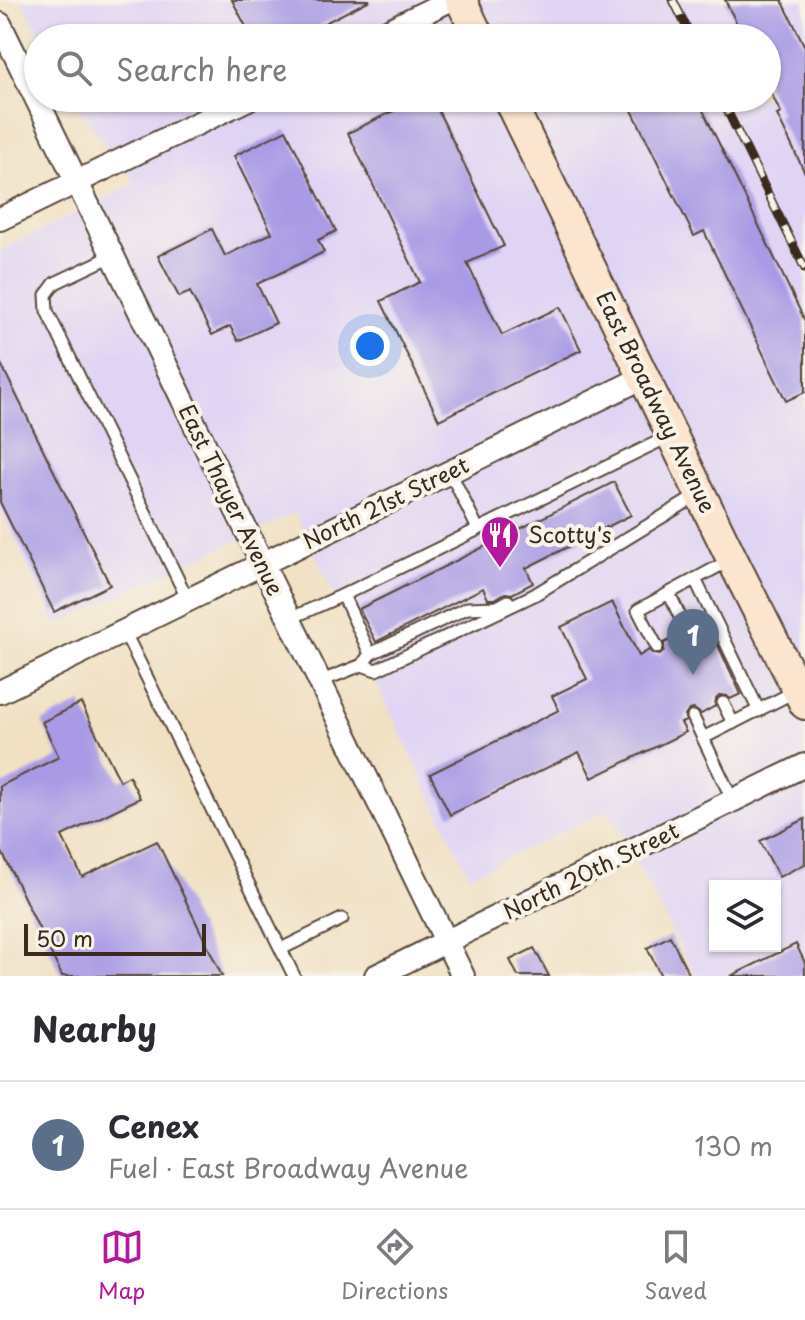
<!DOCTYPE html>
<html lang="en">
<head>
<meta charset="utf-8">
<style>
	:root { --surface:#fff; --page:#f7f7f7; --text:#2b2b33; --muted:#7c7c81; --line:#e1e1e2; --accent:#b5179e }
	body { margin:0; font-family:"Playpen Sans",sans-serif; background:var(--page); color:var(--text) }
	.controls { position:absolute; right:24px; bottom:24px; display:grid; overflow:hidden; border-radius:0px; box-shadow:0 2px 6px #0004 }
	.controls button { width:72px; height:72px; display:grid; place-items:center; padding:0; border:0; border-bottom:2px solid var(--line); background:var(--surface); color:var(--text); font:40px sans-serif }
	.scale { position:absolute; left:24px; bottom:20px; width:182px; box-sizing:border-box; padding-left:8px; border:4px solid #3b2a1e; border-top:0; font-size:22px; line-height:28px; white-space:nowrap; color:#3b2a1e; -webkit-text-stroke:6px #f7f3e8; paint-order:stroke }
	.you { position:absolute; left:370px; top:346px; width:28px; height:28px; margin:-20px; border:6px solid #fff; border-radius:50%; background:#1a73e8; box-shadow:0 0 0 12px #1a73e833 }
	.badge { display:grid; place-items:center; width:52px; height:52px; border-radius:50%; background:var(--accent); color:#fff; font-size:26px; font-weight:700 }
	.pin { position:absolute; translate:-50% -66px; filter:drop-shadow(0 2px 4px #0008) }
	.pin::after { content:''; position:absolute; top:42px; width:28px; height:24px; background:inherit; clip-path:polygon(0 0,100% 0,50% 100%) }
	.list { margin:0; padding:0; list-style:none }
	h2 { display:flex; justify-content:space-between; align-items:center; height:104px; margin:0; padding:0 32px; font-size:34px }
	h2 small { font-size:26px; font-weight:400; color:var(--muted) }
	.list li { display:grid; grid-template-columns:52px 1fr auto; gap:24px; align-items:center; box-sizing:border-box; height:128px; padding:0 32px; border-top:2px solid var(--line) }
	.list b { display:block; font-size:30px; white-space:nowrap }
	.list p { margin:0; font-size:26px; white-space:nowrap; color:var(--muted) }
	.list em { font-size:26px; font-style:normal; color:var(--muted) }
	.icon { flex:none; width:44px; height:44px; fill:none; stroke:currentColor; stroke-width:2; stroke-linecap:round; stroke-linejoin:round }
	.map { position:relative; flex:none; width:805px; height:976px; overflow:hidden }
	.search { position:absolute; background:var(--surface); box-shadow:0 2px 6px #0004; left:24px; right:24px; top:24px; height:88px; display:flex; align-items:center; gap:20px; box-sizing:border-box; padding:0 28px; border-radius:44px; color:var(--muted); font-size:30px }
	.sheet { height:232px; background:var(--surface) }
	nav { display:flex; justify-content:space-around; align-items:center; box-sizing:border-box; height:112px; border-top:2px solid var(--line); background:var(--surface); font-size:22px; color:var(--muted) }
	nav a { display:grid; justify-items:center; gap:4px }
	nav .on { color:var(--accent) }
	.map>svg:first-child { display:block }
	.built { fill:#e0d4f4; fill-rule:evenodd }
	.building { fill:#a89ae5 }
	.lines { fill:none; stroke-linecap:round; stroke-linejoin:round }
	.lane-casing { stroke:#564537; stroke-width:15 }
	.street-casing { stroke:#564537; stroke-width:26 }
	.secondary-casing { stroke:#564537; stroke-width:34 }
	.lane { stroke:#fff; stroke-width:11 }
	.street { stroke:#fff; stroke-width:22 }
	.secondary { stroke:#fbe5cf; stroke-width:30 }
	.rail-casing { stroke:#3b2a1e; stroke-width:9 }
	.rail { stroke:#f7f3e8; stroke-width:6; stroke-dasharray:18; stroke-linecap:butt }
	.labels { text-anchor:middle; stroke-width:8; stroke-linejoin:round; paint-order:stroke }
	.street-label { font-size:22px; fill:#3b2a1e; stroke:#f7f3e8 }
	.poi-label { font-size:22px; fill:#3b2a1e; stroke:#f7f3e8; text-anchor:start }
</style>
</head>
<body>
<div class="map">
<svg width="805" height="976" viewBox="0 0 805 976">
	<rect width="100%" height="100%" fill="#f7f3e8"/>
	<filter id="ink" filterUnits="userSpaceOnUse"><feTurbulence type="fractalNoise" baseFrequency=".0125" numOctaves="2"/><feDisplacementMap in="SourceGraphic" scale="16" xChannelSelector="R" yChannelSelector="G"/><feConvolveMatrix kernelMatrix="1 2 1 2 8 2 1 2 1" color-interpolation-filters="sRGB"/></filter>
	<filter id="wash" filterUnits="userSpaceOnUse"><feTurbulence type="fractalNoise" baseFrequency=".006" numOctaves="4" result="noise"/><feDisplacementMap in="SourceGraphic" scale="32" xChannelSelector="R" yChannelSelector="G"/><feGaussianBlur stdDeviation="1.8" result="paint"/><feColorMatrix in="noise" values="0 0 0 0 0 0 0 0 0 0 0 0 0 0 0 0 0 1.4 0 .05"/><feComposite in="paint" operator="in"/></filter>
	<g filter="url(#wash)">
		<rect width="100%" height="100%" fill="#f1e0c2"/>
		<path class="built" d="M 22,0 L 805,0 L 805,976 L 695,976 L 609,810 L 469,876 L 295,513 L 57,625 L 0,510 L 0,251 L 135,183 L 70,98 L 767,98 L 767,38 L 41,38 ZM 715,886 L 775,886 L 775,946 L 715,946 Z"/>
		<g id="blocks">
			<g class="building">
				<path d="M 232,0 L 370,0 L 305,33 L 307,38 L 252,38 Z"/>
				<path d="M 725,0 L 782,0 L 805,47 L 805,173 L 777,115 L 781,113 L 767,85 L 767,38 L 744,38 Z"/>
				<path d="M 420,98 L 432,98 L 504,246 L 467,263 L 502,335 L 560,307 L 581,350 L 439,420 L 381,301 L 420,282 L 348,133 Z"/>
				<path d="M 626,98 L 697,98 L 805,321 L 805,392 L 786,401 L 704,231 L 694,236 Z"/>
				<path d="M 286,130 L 336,231 L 318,240 L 324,252 L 257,284 L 276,323 L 238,341 L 230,326 L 212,335 L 190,292 L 179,297 L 158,256 L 212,229 L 225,256 L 272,233 L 234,156 Z"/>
				<path d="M 0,362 L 110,585 L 54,612 L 0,502 Z"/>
				<path d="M 614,482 L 631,515 L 526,568 L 533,583 L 512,594 L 505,593 L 495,599 L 488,599 L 483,588 L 376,642 L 359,609 Z"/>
				<path d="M 612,602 L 639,656 L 649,650 L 653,654 L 660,655 L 664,651 L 664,643 L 679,636 L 685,640 L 691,639 L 695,634 L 695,628 L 707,622 L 741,694 L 730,699 L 727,696 L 720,695 L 716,699 L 715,706 L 701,714 L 694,709 L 689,710 L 685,716 L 686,721 L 681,723 L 686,732 L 592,778 L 579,752 L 450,815 L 430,774 L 559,710 L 552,696 L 587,679 L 561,627 Z"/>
				<path d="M 81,703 L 120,781 L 129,776 L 140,798 L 62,836 L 82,877 L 157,841 L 222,976 L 62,976 L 0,848 L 0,786 L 59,757 L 42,722 Z"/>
				<path d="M 805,819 L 805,864 L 779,877 L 760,841 Z"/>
				<path d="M 670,936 L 690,976 L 661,976 L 647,948 Z"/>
				<path d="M 796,944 L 805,963 L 805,976 L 731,976 Z"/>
				<path d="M 534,948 L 549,976 L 518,976 L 510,960 Z"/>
			</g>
		</g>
	</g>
	<g filter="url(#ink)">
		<use href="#blocks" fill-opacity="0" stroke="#564537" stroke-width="2"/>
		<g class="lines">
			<g class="lane-casing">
				<g id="lane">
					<path d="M 112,256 L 55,283 L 46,295 L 47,311 L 188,600"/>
					<path d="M 450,472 L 478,529"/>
					<path d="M 695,579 L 759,711"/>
					<path d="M 669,593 L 687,632"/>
					<path d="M 343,595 L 370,654"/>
					<path d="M 289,619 L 343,595 L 672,435"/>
					<path d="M 124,631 L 294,976"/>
					<path d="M 657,647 L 638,610 L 732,559"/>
					<path d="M 362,665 L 370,654 L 467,608 L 497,607 L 508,601"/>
					<path d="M 319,682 L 362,665 L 376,670 L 534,595 L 698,495"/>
					<path d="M 723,703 L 733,723"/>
					<path d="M 693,717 L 733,801"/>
					<path d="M 703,738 L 796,691"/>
					<path d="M 281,949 L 342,919"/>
				</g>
			</g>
			<g class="street-casing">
				<g id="street">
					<path d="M 0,24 L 463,976"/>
					<path d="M 373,38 L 450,0"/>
					<path d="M 0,219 L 250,98"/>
					<path d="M 0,692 L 644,377"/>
					<path d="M 376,976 L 805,765"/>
				</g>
			</g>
			<g class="secondary-casing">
				<g id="secondary">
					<path d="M 461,0 L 479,38"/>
					<path d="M 508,98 L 732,559 L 805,704"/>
				</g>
			</g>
			<use href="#lane" class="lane"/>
			<use href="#street" class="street"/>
			<use href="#secondary" class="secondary"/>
			<g class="rail-casing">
				<g id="rail">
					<path d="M 673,0 L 692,38"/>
					<path d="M 721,98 L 805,269"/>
				</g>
			</g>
			<use href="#rail" class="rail"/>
		</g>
	</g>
	<defs>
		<g id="restaurant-pin" transform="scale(2)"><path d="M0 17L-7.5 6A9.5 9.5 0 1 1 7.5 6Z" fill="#b5179e" stroke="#f7f3e8"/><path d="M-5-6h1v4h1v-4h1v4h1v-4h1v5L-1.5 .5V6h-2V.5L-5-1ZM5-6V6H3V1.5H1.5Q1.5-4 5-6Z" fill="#fff"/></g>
	</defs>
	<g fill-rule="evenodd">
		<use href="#restaurant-pin" x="500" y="535"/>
	</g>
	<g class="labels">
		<g class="street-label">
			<text transform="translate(656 402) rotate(64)" y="8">East Broadway Avenue</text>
			<text transform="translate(231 500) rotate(64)" y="8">East Thayer Avenue</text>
			<text transform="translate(386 503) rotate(-26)" y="8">North 21st Street</text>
			<text transform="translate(591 871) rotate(-26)" y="8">North 20th Street</text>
		</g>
		<g class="poi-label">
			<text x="528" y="543">Scotty's</text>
		</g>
	</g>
</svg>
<div class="controls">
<button><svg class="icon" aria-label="layers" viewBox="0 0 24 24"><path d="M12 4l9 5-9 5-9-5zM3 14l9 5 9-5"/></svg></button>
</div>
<div class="scale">50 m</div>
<div class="you"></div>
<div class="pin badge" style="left:693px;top:675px;background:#5c6f8a">1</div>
<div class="search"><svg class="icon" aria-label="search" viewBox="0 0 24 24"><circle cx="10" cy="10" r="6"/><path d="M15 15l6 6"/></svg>Search here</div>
</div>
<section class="sheet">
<h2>Nearby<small></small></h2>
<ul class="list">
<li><span class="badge" style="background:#5c6f8a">1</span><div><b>Cenex</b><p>Fuel · East Broadway Avenue</p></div><em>130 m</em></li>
</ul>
</section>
<nav>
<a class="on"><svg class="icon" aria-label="map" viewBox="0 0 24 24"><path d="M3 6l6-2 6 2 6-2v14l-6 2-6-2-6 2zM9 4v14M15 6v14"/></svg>Map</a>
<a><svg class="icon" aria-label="directions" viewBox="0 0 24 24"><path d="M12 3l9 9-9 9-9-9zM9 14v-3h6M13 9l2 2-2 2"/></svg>Directions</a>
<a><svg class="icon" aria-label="saved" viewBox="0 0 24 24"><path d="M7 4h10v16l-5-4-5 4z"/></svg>Saved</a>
</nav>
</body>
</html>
